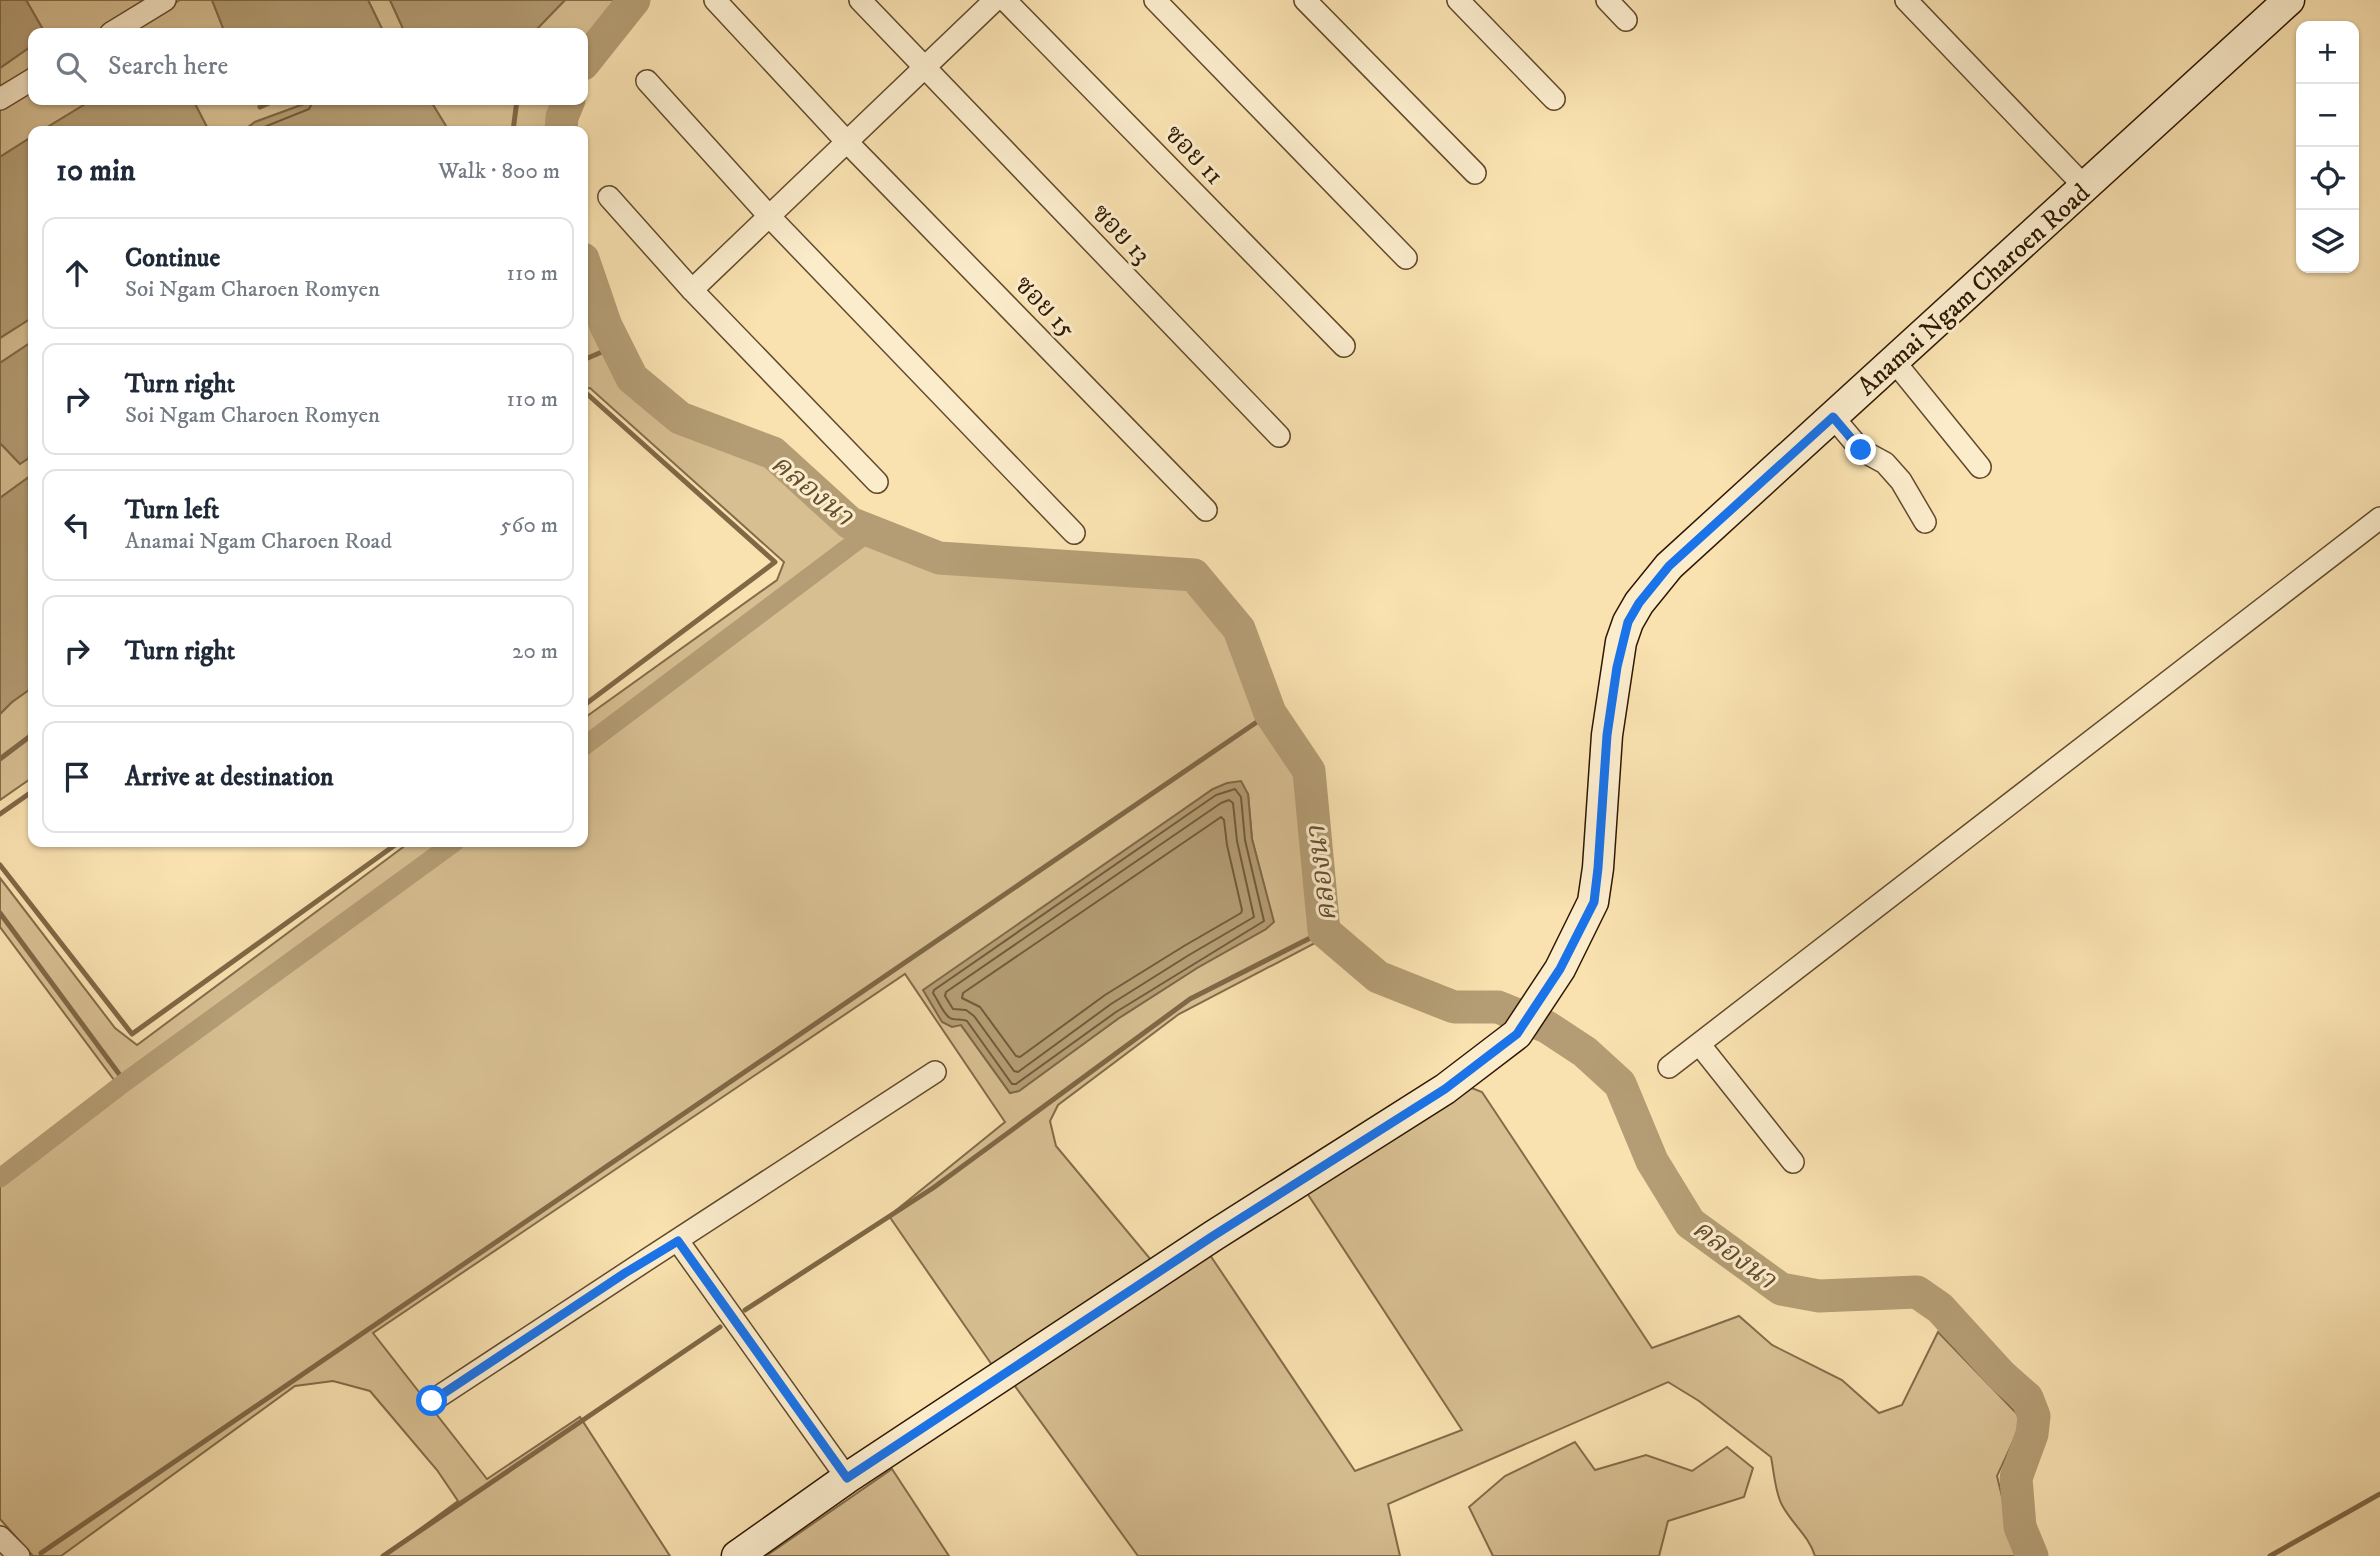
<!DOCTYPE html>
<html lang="en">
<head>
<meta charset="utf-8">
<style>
	:root { --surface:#fff; --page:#f2f2f3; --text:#1f2937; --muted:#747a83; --line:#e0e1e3 }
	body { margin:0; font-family:"IM FELL DW Pica","Noto Serif Thai",serif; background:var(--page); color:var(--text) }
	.controls { position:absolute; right:21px; top:21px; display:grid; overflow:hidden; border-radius:14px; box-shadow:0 2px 5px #0004 }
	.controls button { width:63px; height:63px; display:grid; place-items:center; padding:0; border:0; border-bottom:2px solid var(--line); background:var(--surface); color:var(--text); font:35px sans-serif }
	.stop { position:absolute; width:21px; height:21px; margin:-16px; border:5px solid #1a73e8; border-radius:50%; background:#fff }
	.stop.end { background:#1a73e8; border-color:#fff; box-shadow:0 2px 7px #0008 }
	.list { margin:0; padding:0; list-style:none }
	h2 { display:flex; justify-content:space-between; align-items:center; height:91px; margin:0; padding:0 28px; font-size:30px }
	h2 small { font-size:23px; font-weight:400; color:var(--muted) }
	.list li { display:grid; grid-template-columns:46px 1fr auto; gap:21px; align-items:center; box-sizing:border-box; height:112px; margin:0 14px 14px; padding:0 14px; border:2px solid var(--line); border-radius:14px }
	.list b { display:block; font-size:26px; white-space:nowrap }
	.list p { margin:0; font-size:23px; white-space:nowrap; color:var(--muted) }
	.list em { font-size:23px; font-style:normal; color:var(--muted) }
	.icon { flex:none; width:38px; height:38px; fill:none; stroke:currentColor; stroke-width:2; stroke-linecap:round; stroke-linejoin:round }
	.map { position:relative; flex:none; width:2380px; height:1556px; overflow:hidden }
	.search { position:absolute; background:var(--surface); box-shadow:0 2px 5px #0004; left:28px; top:28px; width:560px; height:77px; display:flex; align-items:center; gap:18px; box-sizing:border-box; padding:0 24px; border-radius:14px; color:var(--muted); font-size:26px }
	.panel { position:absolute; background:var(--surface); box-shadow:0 2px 5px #0004; left:28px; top:126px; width:560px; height:721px; border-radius:14px }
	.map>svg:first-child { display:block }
	.green { fill:#d7bf92; stroke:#836c49; stroke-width:2; fill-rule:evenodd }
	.water { fill:#b49d74; stroke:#7f6846; stroke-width:2 }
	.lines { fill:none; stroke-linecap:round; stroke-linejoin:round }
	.shore { stroke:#725a3a; stroke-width:2 }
	.stream { stroke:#7f6846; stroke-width:5 }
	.canal { stroke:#b49d74; stroke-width:19 }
	.river { stroke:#b49d74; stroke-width:33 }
	.street-casing { stroke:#624a2c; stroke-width:24 }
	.secondary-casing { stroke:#2f1800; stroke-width:33 }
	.street { stroke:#fbeccc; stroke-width:21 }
	.secondary { stroke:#fbeccc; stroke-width:30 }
	.route { stroke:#1a73e8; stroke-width:9 }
	.labels { text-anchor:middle; stroke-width:6; stroke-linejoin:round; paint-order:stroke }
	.street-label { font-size:26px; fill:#2f1800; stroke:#fbeccc }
	.water-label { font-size:28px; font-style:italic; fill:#644d2e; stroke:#fbeccc }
</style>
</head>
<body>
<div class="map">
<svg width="2380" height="1556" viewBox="0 0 2380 1556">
	<rect width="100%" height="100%" fill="#f9e1b0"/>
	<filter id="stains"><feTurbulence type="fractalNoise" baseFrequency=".00286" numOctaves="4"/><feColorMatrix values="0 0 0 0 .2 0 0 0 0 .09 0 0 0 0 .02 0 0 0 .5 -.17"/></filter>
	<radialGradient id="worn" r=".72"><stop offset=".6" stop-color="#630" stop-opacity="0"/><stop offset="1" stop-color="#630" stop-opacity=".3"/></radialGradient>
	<g class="green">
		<path d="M 26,0 L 147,0 L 93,33 L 45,33 Z"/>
		<path d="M 180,0 L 212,0 L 225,33 L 124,33 Z"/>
		<path d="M 368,0 L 390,0 L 405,33 L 384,33 Z"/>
		<path d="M 565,0 L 617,0 L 583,41 L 583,33 L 533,33 Z"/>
		<path d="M 33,45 L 33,70 L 0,90 L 0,68 Z"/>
		<path d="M 33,88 L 33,100 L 92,100 L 41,131 L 33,131 L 33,136 L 0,157 L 0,108 Z"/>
		<path d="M 193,100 L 315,100 L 255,122 L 243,131 L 209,131 Z"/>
		<path d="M 430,100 L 557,100 L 549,131 L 449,131 Z"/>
		<path d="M 583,301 L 596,338 L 629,388 L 688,431 L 755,455 L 784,471 L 842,527 L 899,553 L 931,564 L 1150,583 L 1187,583 L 1226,624 L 1268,727 L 1283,743 L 1297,776 L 1312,927 L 1317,942 L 1179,1014 L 1058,1105 L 1050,1121 L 1056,1146 L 1152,1261 L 992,1365 L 889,1216 L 1005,1122 L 905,974 L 373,1333 L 487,1479 L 580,1417 L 670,1556 L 383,1556 L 458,1501 L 437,1470 L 370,1391 L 333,1381 L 295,1386 L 61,1556 L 33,1556 L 0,1519 L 0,1172 L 117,1084 L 0,927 L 0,878 L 115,1028 L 137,1045 L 410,842 L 583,842 L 583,719 L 777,580 L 784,562 L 590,388 L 583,389 ZM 1213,789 L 1248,794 L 1252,839 L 1273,921 L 1266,929 L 1197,968 L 1119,1018 L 1018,1091 L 1010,1093 L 961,1025 L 1181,812 Z"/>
		<path d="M 33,317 L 33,341 L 0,363 L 0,338 Z"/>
		<path d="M 0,443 L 20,464 L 33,455 L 33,474 L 0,498 Z"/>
		<path d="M 33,687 L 33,777 L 0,800 L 0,714 L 12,702 Z"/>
		<path d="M 1469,1087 L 1482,1092 L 1652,1348 L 1739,1316 L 1772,1345 L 1842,1380 L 1879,1413 L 1902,1405 L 1938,1332 L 2023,1420 L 1997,1476 L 2006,1513 L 2020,1556 L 1815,1556 C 1809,1536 1792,1524 1782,1505 C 1775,1492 1774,1472 1771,1457 L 1699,1401 L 1668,1382 L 1388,1504 L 1400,1556 L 1138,1556 L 1012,1382 L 1210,1255 L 1355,1471 L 1462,1430 L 1307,1193 Z"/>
		<path d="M 1575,1442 L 1595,1470 L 1646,1455 L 1692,1471 L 1727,1447 L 1753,1468 L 1744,1497 L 1668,1521 L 1659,1556 L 1493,1556 L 1469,1507 L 1505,1476 Z"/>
		<path d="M 892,1469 L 949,1556 L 766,1556 Z"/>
	</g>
	<g class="water">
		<path d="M 0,0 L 26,0 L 45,33 L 33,33 L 33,45 L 0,68 Z"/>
		<path d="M 212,0 L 368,0 L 384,33 L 225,33 Z"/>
		<path d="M 390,0 L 565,0 L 533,33 L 405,33 Z"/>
		<path d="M 92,100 L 193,100 L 209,131 L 41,131 Z"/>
		<path d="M 315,100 L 430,100 L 449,131 L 243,131 L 255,122 Z"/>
		<path d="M 33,136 L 33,317 L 0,338 L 0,157 Z"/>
		<path d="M 33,341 L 33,455 L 20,464 L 0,443 L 0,363 Z"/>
		<path d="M 33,474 L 33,687 L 12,702 L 0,714 L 0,498 Z"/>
		<path d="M 1241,781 L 1248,794 L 1252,839 L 1274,922 L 1266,929 L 1197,968 L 1119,1018 L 1019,1091 L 1010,1093 L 961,1025 L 952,1027 L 942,1022 L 923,990 L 1213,789 L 1227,783 Z"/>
	</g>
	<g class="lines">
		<g class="shore">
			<path d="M 254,131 L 309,109 L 314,100"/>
			<path d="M 1235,789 L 1241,797 L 1245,840 L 1264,921 L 1116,1012 L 1016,1084 L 1012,1084 L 967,1021 C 961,1018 955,1021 950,1018 C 943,1014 938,1000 933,993 L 934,990 L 1216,795 Z"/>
			<path d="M 1229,800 L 1233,803 L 1237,841 L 1254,917 L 1189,955 L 1111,1004 L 1018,1072 L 1014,1071 L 974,1016 L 966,1010 L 953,1009 L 945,996 L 946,992 L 1221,803 Z"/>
			<path d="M 1221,817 L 1224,820 L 1227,845 L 1242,910 L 1241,913 L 1184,946 L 1105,995 L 1020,1057 L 1016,1056 L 980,1007 L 962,998 L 963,993 Z"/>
		</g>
		<g class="stream">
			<path d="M 260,107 L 276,100"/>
			<path d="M 513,131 L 517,100"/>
			<path d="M 583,360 L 616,346"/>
			<path d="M 583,396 L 586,393 L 775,562 L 583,706"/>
			<path d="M 0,759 L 33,734"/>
			<path d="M 0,814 L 33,791"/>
			<path d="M 0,865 L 132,1034 L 395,845 L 397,842"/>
			<path d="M 0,913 L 125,1082"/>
			<path d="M 745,1310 L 933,1188 L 1190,999 L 1324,931"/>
			<path d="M 41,1553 L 1270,713"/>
			<path d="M 383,1556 L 720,1327"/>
			<path d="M 2270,1556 L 2380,1494"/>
		</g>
		<g class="canal">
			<path d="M 583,747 L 870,531"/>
			<path d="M 0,1178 L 125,1082 L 455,842"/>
		</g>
		<g class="river">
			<path d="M 583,64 L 634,0"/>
			<path d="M 561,131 L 562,117 L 569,100"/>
			<path d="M 583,259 L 606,326 L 632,378 L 680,418 L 773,453 L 850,523 L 939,558 L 1194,575 L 1239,629 L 1270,713 L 1309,771 L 1324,931 L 1378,977 L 1454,1007 L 1498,1007 L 1547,1027 L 1585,1052 L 1620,1084 L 1652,1161 L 1690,1223 L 1781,1289 L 1819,1296 L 1917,1292 L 1940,1308 L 2002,1376 L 2027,1398 L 2034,1416 L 2032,1434 L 2016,1478 L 2020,1527 L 2032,1556"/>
		</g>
		<g class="street-casing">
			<g id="street">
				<path d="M 715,0 L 847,142 L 1206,510"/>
				<path d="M 860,0 L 1279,436"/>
				<path d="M 1005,0 L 1344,346"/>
				<path d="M 1155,0 L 1406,258"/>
				<path d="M 1305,0 L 1475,173"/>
				<path d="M 1458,0 L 1554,99"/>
				<path d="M 1607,0 L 1626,20"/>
				<path d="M 1906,0 L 2085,187"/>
				<path d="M 111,33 L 165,0"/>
				<path d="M 647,81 L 769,216 L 1074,533"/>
				<path d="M 0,99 L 33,79"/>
				<path d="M 609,197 L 692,290 L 877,482"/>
				<path d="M 692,290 L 995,0"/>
				<path d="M 1894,361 L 1980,467"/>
				<path d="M 1833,417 L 1861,450 L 1885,463 L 1901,481 L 1925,522"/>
				<path d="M 1700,1045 L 1793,1162"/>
				<path d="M 1669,1067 L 2380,518"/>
				<path d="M 678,1241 L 847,1478"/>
				<path d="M 432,1401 C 599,1290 767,1182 935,1072"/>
				<path d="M 0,1537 L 19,1556"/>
			</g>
		</g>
		<g class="secondary-casing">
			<path id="secondary" d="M 737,1556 L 847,1478 L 1213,1236 L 1445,1089 L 1517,1034 L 1560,969 L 1593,902 L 1598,868 L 1607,735 L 1621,642 L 1628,622 L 1639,603 L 1669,566 L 2289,0"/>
		</g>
		<use href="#street" class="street"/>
		<use href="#secondary" class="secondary"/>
	</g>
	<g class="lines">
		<path class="route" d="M 432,1401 L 625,1273 L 678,1241 L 847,1478 L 1213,1236 L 1445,1089 L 1517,1034 L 1560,969 L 1594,902 L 1598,868 L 1607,735 L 1617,667 L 1628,622 L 1639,603 L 1669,566 L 1833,417 L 1861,450"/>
	</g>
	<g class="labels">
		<g class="street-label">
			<text transform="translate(1195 154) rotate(46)" y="9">ซอย 11</text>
			<text transform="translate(1122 233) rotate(46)" y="9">ซอย 13</text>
			<text transform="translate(1973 289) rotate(-42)" y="9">Anamai Ngam Charoen Road</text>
			<text transform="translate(1046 306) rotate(46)" y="9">ซอย 15</text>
		</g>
		<g class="water-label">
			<text transform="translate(813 489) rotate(39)" y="10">คลองนา</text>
			<text transform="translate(1320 874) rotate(-97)" y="10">คลองนา</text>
			<text transform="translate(1735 1253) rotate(37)" y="10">คลองนา</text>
		</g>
	</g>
	<rect width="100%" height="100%" filter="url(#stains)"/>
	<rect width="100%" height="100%" fill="url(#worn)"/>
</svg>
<div class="controls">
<button>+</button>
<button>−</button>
<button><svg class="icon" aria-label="locate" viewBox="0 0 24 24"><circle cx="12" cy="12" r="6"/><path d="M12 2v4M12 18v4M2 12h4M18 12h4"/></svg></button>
<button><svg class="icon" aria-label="layers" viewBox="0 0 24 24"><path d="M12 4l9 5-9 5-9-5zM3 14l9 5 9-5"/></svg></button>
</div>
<div class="stop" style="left:432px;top:1401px"></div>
<div class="stop end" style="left:1861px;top:450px"></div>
<div class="search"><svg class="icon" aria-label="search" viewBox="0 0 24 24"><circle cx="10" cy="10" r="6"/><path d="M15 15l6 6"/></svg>Search here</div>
<section class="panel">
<h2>10 min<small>Walk · 800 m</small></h2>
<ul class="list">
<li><svg class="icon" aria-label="ahead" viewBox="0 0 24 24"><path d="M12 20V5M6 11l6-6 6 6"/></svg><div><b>Continue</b><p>Soi Ngam Charoen Romyen</p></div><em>110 m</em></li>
<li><svg class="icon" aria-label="right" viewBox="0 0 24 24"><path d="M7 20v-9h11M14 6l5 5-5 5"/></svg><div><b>Turn right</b><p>Soi Ngam Charoen Romyen</p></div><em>110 m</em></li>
<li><svg class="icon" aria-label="left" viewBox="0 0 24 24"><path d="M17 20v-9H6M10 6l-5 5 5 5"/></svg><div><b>Turn left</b><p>Anamai Ngam Charoen Road</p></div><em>560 m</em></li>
<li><svg class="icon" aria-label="right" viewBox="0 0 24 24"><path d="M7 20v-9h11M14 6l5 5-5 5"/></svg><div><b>Turn right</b></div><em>20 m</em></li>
<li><svg class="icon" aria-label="arrive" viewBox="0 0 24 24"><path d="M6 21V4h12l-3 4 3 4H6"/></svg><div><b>Arrive at destination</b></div></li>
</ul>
</section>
</div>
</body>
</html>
